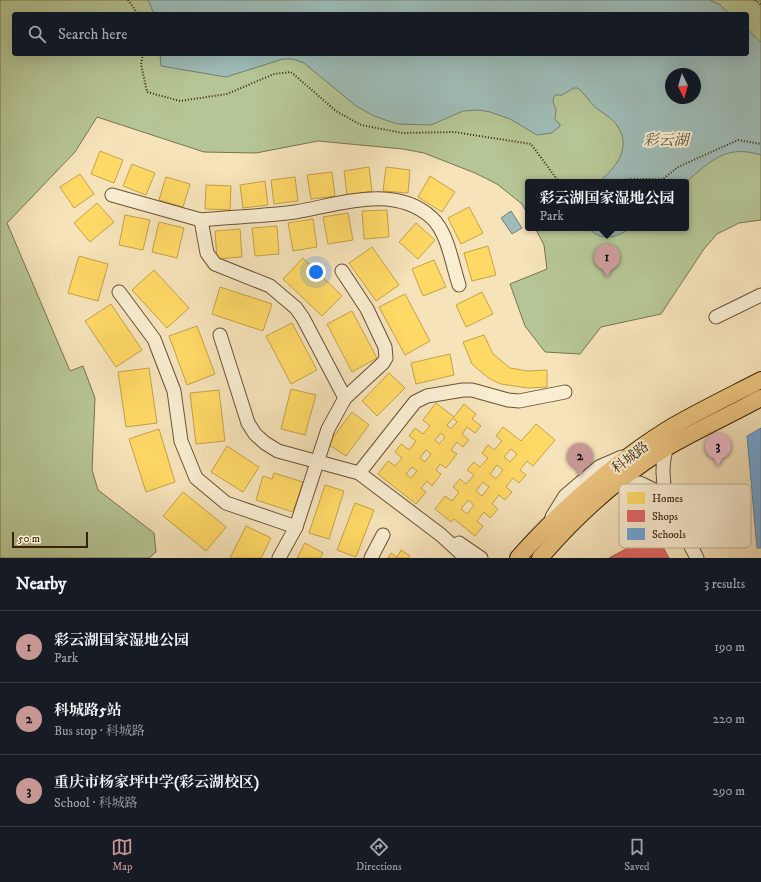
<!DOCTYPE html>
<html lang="en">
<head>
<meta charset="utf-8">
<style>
	:root { --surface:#171b24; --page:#20242c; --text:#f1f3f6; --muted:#9ea1a6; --line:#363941; --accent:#c59692 }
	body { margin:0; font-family:"IM FELL DW Pica","Noto Serif SC",serif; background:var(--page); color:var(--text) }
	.compass { position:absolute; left:665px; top:68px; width:36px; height:36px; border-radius:50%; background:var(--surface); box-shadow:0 4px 16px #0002; rotate:175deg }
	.scale { position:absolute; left:12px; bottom:10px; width:76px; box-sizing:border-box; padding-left:4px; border:2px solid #392206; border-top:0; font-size:11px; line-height:14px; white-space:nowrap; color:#392206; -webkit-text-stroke:3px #f9edd2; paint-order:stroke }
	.you { position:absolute; left:316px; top:272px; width:14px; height:14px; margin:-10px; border:3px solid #fff; border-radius:50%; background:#1a73e8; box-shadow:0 0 0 6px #1a73e833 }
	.badge { display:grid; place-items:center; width:26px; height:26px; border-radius:50%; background:var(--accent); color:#111; font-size:13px; font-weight:700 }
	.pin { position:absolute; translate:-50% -33px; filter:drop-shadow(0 1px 2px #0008) }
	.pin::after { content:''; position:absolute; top:21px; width:14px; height:12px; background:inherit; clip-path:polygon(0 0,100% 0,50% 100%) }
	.popup { position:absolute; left:525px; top:179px; width:164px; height:52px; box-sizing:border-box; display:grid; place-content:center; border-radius:4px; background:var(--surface); filter:drop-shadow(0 1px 3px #0005); font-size:13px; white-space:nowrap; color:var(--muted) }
	.popup b { font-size:15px; color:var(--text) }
	.popup::after { content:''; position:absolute; left:50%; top:100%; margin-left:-8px; border:8px solid transparent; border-top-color:var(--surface) }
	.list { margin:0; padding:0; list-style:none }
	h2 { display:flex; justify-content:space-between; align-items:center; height:52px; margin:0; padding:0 16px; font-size:17px }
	h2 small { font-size:13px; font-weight:400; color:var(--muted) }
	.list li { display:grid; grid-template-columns:26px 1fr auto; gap:12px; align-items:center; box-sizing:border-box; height:72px; padding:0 16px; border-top:1px solid var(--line) }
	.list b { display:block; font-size:15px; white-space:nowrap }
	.list p { margin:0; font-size:13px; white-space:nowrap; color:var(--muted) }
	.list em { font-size:13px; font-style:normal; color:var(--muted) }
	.icon { flex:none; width:22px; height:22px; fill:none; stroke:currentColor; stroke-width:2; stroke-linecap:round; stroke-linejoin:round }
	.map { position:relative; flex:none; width:761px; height:558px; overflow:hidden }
	.search { position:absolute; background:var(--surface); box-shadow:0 4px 16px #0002; left:12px; right:12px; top:12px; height:44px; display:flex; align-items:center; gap:10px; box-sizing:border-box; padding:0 14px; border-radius:4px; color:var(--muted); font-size:15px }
	.sheet { height:268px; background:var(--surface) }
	nav { display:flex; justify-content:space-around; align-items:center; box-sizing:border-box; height:56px; border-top:1px solid var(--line); background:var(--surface); font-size:11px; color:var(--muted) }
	nav a { display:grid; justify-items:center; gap:2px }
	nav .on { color:var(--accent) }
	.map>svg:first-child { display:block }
	.green { fill:#b6c595; stroke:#78744e; fill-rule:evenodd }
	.water { fill:#9fbdb8; stroke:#767f71; fill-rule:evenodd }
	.homes { fill:#ffd966; stroke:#c4a249; fill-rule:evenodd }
	.shops { fill:#e06666; stroke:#ae5249 }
	.schools { fill:#6fa8dc; stroke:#5f809c }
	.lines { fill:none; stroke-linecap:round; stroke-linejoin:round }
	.minor-casing { stroke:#685233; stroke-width:15 }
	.major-casing { stroke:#392206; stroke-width:18 }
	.path { stroke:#392206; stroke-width:2; stroke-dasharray:1 2; stroke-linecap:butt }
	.minor { stroke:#f9edd2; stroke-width:13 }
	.major { stroke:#ebc27d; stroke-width:16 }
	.labels { text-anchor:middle; stroke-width:4; stroke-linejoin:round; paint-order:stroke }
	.street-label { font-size:14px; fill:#392206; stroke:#f9edd2 }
	.water-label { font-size:15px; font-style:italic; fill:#58503b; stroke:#f9edd2 }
	.key { fill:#f9edd2; stroke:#bfb095; stroke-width:1 }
	.key-label { font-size:11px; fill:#392206 }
</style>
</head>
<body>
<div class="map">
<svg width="761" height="558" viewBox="0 0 761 558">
	<rect width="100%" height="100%" fill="#f6e3ba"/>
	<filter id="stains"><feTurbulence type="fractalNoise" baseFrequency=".005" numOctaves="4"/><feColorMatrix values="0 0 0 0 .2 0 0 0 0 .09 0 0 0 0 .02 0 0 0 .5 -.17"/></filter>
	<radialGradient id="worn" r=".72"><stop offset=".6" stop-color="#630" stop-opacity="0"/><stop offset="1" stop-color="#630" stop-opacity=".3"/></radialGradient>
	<path class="green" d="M 0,0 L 761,0 L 761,220 L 739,223 L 717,234 L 704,249 L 661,314 L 601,327 L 580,354 L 545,352 L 525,326 L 510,284 L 547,269 L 544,245 L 535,228 L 686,228 L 686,182 L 528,182 L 528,215 L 522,204 L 497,184 L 475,173 L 424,153 L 403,149 L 318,141 L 256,153 L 204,152 L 97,117 L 75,152 L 7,223 L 70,371 L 83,366 L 95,398 L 92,470 L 98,490 L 154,533 L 156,552 L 149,558 L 0,558 ZM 14,14 L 747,14 L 747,54 L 14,54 ZM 671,74 L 695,74 L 695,98 L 671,98 Z"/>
	<g class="water">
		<path d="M 148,0 L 709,0 L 719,4 L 730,14 L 154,14 Z"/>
		<path d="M 747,29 L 761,42 L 761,155 C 726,144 711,161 686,182 L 599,182 C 615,168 632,149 618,127 C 613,118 602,113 595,107 C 589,101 584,93 578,88 L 574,88 L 562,95 L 555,95 C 552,100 553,104 556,109 L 555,120 L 560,124 L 560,126 L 552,133 L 537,135 L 510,119 L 490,112 L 479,110 L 463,111 L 431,125 L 397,124 L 374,116 L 356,106 L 304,63 L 293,59 L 283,59 L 226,77 L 161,66 L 160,54 L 747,54 ZM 671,74 L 695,74 L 695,98 L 671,98 Z"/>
		<path d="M 511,211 L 522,228 L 512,234 L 501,218 Z"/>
		<path d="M 589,228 L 630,228 C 617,238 600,242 589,228 Z"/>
	</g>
	<g class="homes">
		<path d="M 100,151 L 123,160 L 114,183 L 91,174 Z"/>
		<path d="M 132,164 L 155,173 L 146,195 L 123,186 Z"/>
		<path d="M 369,167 L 372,191 L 347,195 L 344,171 Z"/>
		<path d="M 386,167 L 410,170 L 408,193 L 383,191 Z"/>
		<path d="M 332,172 L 335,196 L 311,199 L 307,175 Z"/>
		<path d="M 80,174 L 94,194 L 74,208 L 60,187 Z"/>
		<path d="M 430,176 L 455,192 L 442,212 L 418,197 Z"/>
		<path d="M 166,177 L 190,184 L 183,207 L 159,200 Z"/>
		<path d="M 295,177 L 298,201 L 274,204 L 271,180 Z"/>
		<path d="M 265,181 L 268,205 L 243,208 L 240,185 Z"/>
		<path d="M 206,185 L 231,186 L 230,210 L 205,209 Z"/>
		<path d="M 97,203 L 114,222 L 90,242 L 74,223 Z"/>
		<path d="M 469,207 L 483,233 L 461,244 L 448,218 Z"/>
		<path d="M 387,210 L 389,237 L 364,239 L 362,211 Z"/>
		<path d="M 348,213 L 353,240 L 328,244 L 323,217 Z"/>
		<path d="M 125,215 L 150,220 L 143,250 L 119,245 Z"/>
		<path d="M 313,219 L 317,247 L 293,251 L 288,223 Z"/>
		<path d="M 159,222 L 184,228 L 177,258 L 152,252 Z"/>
		<path d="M 416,223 L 435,240 L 418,259 L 399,242 Z"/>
		<path d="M 277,226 L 279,254 L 255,256 L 252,228 Z"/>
		<path d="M 240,229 L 242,257 L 217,259 L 215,231 Z"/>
		<path d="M 488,246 L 496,275 L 472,281 L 464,253 Z"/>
		<path d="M 372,247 L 399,285 L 376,301 L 349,263 Z"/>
		<path d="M 79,256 L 108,264 L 98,301 L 68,293 Z"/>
		<path d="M 303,258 L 342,296 L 322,316 L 283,279 Z"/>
		<path d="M 434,260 L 446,287 L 423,296 L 412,269 Z"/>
		<path d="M 154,270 L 189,308 L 167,328 L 132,290 Z"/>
		<path d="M 220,287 L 272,304 L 263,331 L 212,314 Z"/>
		<path d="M 482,292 L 493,314 L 466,327 L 456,305 Z"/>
		<path d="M 405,294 L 430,341 L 405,355 L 379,307 Z"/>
		<path d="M 111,304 L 142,350 L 116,367 L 85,321 Z"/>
		<path d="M 352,311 L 377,358 L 352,372 L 327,324 Z"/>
		<path d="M 292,323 L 317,370 L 291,384 L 266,336 Z"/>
		<path d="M 197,326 L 215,374 L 187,385 L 169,336 Z"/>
		<path d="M 484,335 L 493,354 L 510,368 L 528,371 L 547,370 L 547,387 L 528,388 L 501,384 L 490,379 L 480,371 L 472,364 L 463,342 Z"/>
		<path d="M 450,354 L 454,375 L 416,384 L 411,363 Z"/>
		<path d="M 149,368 L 157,423 L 126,427 L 118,372 Z"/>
		<path d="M 389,373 L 405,388 L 377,416 L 362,401 Z"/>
		<path d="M 291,389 L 316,395 L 305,435 L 281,429 Z"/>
		<path d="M 219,390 L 225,441 L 196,444 L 190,393 Z"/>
		<path d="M 436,403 L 454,417 L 464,404 L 476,414 L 472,419 L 481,426 L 475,433 L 467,427 L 462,434 L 469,440 L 463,447 L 457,442 L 451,450 L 457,454 L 446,468 L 440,464 L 436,470 L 441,474 L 432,486 L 427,481 L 421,488 L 426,492 L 416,504 L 378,474 L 388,461 L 395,466 L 402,458 L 395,452 L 401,444 L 409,450 L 416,441 L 409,436 L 415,428 L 423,434 L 430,426 L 423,420 ZM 453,418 L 457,422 L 451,429 L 447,425 ZM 441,433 L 445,437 L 439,444 L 435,440 ZM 426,450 L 431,454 L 425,462 L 420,458 ZM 412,467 L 417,471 L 411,478 L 406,474 Z"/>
		<path d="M 352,412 L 369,425 L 346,456 L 328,444 Z"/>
		<path d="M 536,424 L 555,440 L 533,466 L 527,461 L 520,470 L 526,475 L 519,483 L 513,478 L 506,487 L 512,492 L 505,500 L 499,495 L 492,504 L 498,509 L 490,518 L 484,512 L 477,521 L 483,526 L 475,536 L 454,519 L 451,522 L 435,509 L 445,496 L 452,501 L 459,492 L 453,487 L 460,479 L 466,484 L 474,475 L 467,470 L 474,462 L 480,467 L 488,458 L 482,453 L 488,445 L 494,450 L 502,441 L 496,436 L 503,427 L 521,441 ZM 511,449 L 517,454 L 510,462 L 504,457 ZM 497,465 L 503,470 L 496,479 L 490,474 ZM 483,482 L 489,487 L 482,496 L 476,491 ZM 468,500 L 474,505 L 467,514 L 461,509 Z"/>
		<path d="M 159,429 L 175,482 L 146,492 L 129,439 Z"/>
		<path d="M 227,446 L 259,467 L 243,492 L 211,472 Z"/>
		<path d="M 274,473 L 303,482 L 293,512 L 256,500 L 263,476 L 272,479 Z"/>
		<path d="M 325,485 L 344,491 L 329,539 L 309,533 Z"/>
		<path d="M 183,492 L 226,527 L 206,551 L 163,516 Z"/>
		<path d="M 355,503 L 374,510 L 356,557 L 337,550 Z"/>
		<path d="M 246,526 L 271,538 L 261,558 L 230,558 Z"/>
		<path d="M 305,543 L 323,553 L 320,558 L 297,558 Z"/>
		<path d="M 401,550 L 410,556 L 408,558 L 388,558 L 391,553 L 397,557 Z"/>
	</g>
	<path class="shops" d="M 659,540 L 669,558 L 609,558 L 641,541 L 644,547 Z"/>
	<path class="schools" d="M 761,428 L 761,548 L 757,548 L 747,436 Z"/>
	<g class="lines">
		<g class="minor-casing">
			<g id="minor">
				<path d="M 112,195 L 201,220 L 207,253 L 215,264 L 270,286 L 296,308 L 303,318 L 345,398"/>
				<path d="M 201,220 C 232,217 264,216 295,212 C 338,205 394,183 432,218 C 448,233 452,264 459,285"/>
				<path d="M 119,292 L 154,339 L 174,391 L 181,441 L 196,478 L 226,503 L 296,527"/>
				<path d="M 716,317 L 761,295"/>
				<path d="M 220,335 L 248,423 L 255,434 L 265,443 L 278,451 L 359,473 L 441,535 L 466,558"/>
				<path d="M 668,443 C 652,489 677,518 697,558"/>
				<path d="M 359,473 L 415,402 L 427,396 L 463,390 L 472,390 L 508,400 L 519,401 L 565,392"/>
				<path d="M 616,483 L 640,483 L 665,495"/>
				<path d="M 552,517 L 565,496 L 599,467 L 622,457"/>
				<path d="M 459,543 L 481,558"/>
				<path d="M 279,558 L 296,527 L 328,429 L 345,398 L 383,363 L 386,358 L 385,347 L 367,309 L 342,271"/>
				<path d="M 371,558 L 383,535"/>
			</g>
		</g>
		<g class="major-casing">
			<g id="major">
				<path d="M 518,558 C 559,511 621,457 675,425 C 703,409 732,395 761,380"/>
				<path d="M 540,558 C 576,516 619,477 666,448 C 697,430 730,415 761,398"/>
			</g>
		</g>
		<g class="path">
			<path d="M 128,0 L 138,14"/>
			<path d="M 755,0 L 761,5"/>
			<path d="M 143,54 L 141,64 L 147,92 L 180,101 L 227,94 L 274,74 L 291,72 L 336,111 L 361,125 L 403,133 L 454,132 L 531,144 L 559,182"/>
			<path d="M 604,182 L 633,179 L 663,179 L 678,167 L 738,140 L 761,144"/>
		</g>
		<use href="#minor" class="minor"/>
		<use href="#major" class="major"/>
	</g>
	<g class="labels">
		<g class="street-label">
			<text transform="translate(630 457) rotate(-37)" y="5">科城路</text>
		</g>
		<g class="water-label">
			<text x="666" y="145">彩云湖</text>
		</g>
	</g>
	<rect x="619" y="484" width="132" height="64" rx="6" class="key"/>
	<rect x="627" y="492" width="18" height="12" fill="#ffd966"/>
	<rect x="627" y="510" width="18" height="12" fill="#e06666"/>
	<rect x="627" y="528" width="18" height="12" fill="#6fa8dc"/>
	<g class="key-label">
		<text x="652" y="502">Homes</text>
		<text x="652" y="520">Shops</text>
		<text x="652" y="538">Schools</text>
	</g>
	<rect width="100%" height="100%" filter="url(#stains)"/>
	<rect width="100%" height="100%" fill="url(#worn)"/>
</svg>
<svg class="compass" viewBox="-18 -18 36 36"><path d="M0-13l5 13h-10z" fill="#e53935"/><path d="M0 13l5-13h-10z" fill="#9ea1a6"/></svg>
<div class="scale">50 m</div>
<div class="you"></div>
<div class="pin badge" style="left:607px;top:277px">1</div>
<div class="popup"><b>彩云湖国家湿地公园</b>Park</div>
<div class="pin badge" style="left:580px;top:476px">2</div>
<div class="pin badge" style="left:718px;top:466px">3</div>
<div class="search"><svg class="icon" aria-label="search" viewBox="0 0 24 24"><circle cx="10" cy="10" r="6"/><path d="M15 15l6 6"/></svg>Search here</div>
</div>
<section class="sheet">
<h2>Nearby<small>3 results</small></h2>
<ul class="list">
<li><span class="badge">1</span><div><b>彩云湖国家湿地公园</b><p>Park</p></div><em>190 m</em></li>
<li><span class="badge">2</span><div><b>科城路5站</b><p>Bus stop · 科城路</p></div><em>220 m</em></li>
<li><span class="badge">3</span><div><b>重庆市杨家坪中学(彩云湖校区)</b><p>School · 科城路</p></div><em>290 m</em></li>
</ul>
</section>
<nav>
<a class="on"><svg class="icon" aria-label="map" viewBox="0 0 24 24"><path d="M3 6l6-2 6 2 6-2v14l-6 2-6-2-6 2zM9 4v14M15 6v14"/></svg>Map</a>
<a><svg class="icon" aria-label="directions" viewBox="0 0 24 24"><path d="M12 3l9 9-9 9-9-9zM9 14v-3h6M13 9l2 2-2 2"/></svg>Directions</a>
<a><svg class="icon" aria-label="saved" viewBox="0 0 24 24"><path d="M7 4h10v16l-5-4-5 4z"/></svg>Saved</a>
</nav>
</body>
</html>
